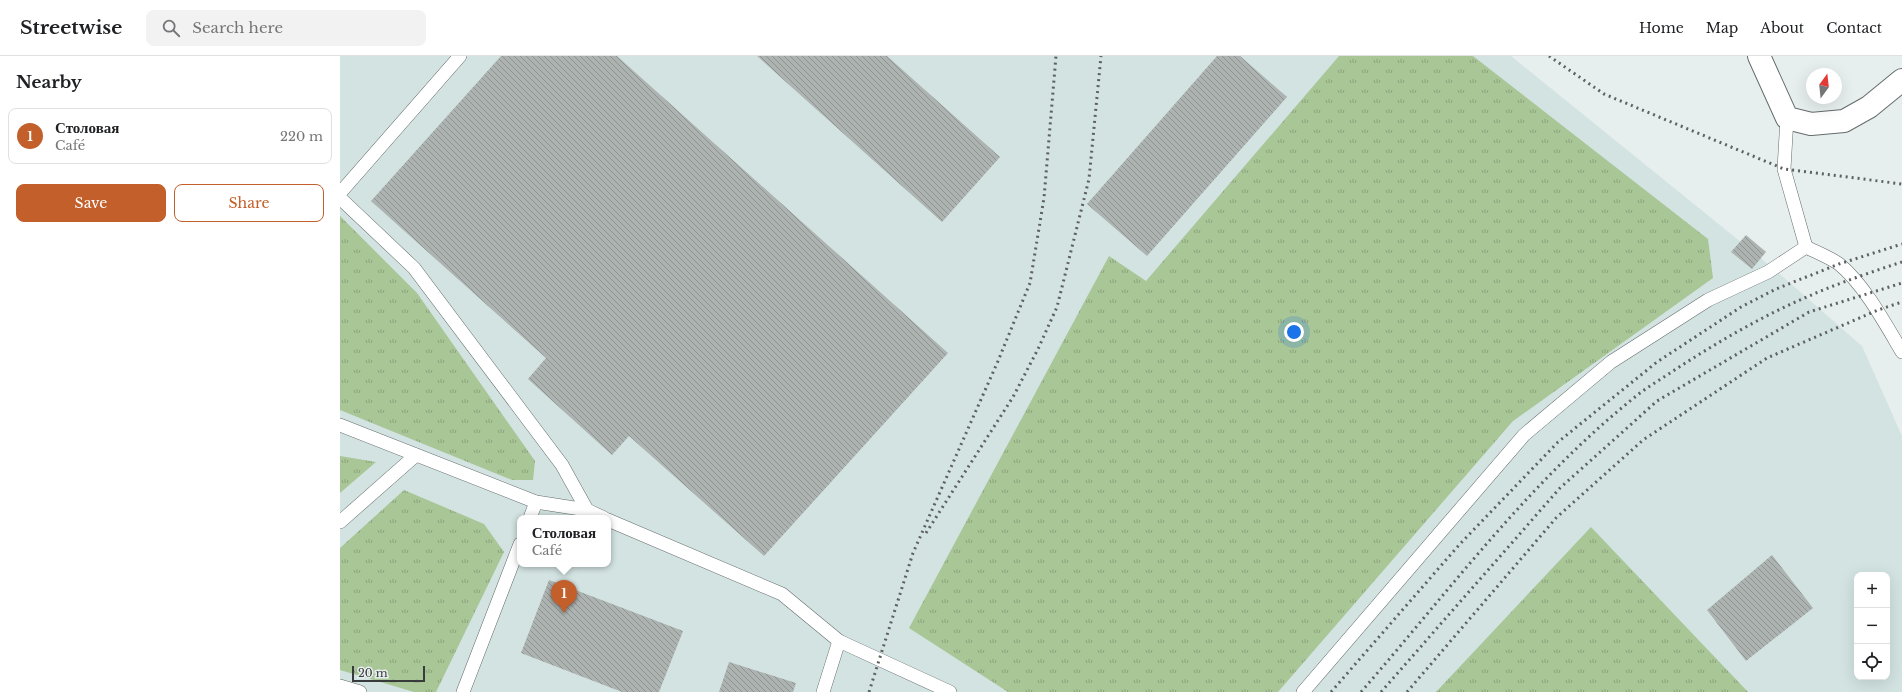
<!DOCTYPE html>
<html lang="en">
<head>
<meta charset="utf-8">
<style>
	:root { --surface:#fff; --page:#f2f2f2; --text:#202124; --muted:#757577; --line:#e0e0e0; --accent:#c35f2a }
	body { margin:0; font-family:"Libre Baskerville",serif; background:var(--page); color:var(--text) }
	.controls { position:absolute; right:12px; bottom:12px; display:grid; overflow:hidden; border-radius:8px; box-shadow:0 4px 16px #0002 }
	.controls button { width:36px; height:36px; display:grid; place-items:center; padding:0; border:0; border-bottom:1px solid var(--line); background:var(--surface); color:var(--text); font:20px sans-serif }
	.compass { position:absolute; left:1466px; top:12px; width:36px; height:36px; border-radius:50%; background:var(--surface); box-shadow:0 4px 16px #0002; rotate:15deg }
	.scale { position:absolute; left:12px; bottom:10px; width:73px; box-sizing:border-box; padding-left:4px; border:2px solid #383b3b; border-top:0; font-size:11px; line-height:14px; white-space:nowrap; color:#383b3b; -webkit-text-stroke:3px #e7efee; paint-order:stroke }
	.you { position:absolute; left:954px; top:276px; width:14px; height:14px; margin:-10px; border:3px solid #fff; border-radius:50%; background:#1a73e8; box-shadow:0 0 0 6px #1a73e833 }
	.badge { display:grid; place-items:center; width:26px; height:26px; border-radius:50%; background:var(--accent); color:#fff; font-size:13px; font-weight:700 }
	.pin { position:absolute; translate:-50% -33px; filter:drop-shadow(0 1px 2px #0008) }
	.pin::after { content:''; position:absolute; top:21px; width:14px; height:12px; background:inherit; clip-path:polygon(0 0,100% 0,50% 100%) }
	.popup { position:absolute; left:177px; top:459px; width:94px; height:52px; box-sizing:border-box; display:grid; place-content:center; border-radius:8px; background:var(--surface); filter:drop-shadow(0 1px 3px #0005); font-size:13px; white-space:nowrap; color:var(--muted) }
	.popup b { font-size:15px; color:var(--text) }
	.popup::after { content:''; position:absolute; left:50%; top:100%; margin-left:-8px; border:8px solid transparent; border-top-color:var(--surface) }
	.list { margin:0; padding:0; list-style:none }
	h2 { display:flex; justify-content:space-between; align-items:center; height:52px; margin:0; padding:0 16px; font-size:17px }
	h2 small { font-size:13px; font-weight:400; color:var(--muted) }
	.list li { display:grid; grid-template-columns:26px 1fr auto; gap:12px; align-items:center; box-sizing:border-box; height:56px; margin:0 8px 8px; padding:0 8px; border:1px solid var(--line); border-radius:8px }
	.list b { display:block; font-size:15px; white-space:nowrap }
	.list p { margin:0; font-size:13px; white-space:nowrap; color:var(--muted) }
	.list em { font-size:13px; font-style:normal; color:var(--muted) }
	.actions { display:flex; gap:8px; padding:12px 16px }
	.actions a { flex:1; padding:9px 0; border:1px solid var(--accent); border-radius:8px; text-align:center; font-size:14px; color:var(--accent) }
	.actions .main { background:var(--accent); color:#fff }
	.icon { flex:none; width:22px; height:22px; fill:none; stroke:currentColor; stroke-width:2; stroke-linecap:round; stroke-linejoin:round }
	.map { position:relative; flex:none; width:1562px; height:636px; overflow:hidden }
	header { display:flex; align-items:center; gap:24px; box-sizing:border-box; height:56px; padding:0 20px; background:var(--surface); border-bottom:1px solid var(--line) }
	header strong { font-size:19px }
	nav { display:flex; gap:22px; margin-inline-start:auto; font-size:14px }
	.search { width:280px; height:36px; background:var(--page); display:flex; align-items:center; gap:10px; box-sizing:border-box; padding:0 14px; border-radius:8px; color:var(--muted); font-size:15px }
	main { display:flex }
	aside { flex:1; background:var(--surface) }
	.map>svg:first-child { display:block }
	.built { fill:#d2e3e2; fill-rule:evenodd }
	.grass { fill:url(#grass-tufts) }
	.building { fill:url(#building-back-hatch) }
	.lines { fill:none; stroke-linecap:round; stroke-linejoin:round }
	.lane-casing { stroke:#656c6c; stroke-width:14 }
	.street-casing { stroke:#656c6c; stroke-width:24 }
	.lane { stroke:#fff; stroke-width:13 }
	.street { stroke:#fff; stroke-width:22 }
	.rail { stroke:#5d6160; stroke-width:3; stroke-dasharray:2 4; stroke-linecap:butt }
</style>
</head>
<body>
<header>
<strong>Streetwise</strong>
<div class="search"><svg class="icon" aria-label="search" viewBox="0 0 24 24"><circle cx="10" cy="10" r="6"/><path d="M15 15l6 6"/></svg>Search here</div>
<nav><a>Home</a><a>Map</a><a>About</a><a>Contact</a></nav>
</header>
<main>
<aside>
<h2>Nearby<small></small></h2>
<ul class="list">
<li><span class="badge">1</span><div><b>Столовая</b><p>Café</p></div><em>220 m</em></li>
</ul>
<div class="actions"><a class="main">Save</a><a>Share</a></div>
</aside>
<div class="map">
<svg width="1562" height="636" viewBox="0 0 1562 636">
	<defs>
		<pattern id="grass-tufts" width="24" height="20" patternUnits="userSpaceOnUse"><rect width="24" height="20" fill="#a9c696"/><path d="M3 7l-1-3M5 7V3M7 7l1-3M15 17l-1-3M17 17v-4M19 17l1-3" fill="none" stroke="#8ba27c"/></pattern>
		<pattern id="building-back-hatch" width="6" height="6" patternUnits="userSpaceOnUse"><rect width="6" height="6" fill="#adb3b0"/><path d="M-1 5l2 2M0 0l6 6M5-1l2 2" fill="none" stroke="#8e9390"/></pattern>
	</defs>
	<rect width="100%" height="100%" fill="#e7efee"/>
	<path class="built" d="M 0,0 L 1171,0 L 1433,212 L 1522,290 L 1562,380 L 1562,636 L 0,636 ZM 180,462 L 268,462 L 268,508 L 180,508 ZM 1517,519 L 1547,519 L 1547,621 L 1517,621 Z"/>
	<g class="grass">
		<path d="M 999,0 L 1133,0 L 1368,183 L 1373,222 L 1173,365 L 938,636 L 668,636 L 569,572 L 769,200 L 806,225 Z"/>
		<path d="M 0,160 L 77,237 L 195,405 L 193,424 L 172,424 L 0,354 Z"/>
		<path d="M 0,400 L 36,406 L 0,437 Z"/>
		<path d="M 64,434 L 144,468 L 164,496 L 96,636 L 74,636 L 0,614 L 0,492 Z"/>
		<path d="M 1251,471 L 1408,636 L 1096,636 Z"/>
	</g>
	<g class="building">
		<path d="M 161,0 L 277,0 L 608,297 L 424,500 L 289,380 L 272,399 L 188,323 L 206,302 L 31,145 Z"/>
		<path d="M 417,0 L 547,0 L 660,101 L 602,166 Z"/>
		<path d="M 877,0 L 900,0 L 947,41 L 807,200 L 747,148 Z"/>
		<path d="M 1406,179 L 1426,196 L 1412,213 L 1391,196 Z"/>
		<path d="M 1432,499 L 1473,552 L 1406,605 L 1367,554 Z"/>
		<path d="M 209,524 L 343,575 L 319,636 L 282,636 L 181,597 Z"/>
		<path d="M 389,606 L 456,627 L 453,636 L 379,636 Z"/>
	</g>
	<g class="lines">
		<g class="lane-casing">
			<g id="lane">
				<path d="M 0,137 L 120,0"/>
				<path d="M 0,142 L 74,212 L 222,409 L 247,454"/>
				<path d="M 1466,191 C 1476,196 1489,201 1499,208 C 1524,228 1546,269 1562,296"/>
				<path d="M 0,369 L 196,446 L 247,454 L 264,462"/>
				<path d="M 190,462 L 196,446"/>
				<path d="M 268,464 L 442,538 L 499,585 L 610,636"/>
				<path d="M 0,466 L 76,399"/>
				<path d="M 0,630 L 20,636"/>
				<path d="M 123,636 L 180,488"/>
				<path d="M 483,636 L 499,585"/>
				<path d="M 963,636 L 1184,379 L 1271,306 L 1368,244 L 1428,216 L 1466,191 L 1444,113 L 1447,62"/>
			</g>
		</g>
		<g class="street-casing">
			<path id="street" d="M 1419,0 L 1447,62 L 1471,68 L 1504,65 L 1529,51 L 1562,24"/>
		</g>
		<use href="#lane" class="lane"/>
		<use href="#street" class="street"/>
		<g class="rail">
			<path d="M 1209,0 L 1264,38 L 1444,113 L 1562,128"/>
			<path d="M 586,477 L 673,341 L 698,293 L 717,251 L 749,123 L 761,0"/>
			<path d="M 529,636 L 573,497 L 658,305 L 690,227 L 704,142 L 716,0"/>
			<path d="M 991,636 L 1119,489 L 1218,386 L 1317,306 L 1401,251 L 1436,233 L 1499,208 L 1562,188"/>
			<path d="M 1021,636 C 1109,535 1190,425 1295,341 C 1307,331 1320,324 1333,315 C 1376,287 1422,260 1469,240 C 1499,227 1531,216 1562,206"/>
			<path d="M 1041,636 L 1220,432 L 1317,345 L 1469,256 L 1562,227"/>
			<path d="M 1067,636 L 1216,462 L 1303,384 L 1427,302 L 1538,254 L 1562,246"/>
		</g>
	</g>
</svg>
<div class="controls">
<button>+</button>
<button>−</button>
<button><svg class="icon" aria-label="locate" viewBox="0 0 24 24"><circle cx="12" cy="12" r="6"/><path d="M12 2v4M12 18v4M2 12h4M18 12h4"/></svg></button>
</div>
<svg class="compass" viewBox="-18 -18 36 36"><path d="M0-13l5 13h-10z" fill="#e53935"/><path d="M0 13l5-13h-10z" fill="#757577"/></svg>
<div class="scale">20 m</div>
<div class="you"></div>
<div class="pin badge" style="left:224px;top:557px">1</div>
<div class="popup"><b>Столовая</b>Café</div>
</div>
</main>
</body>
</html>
